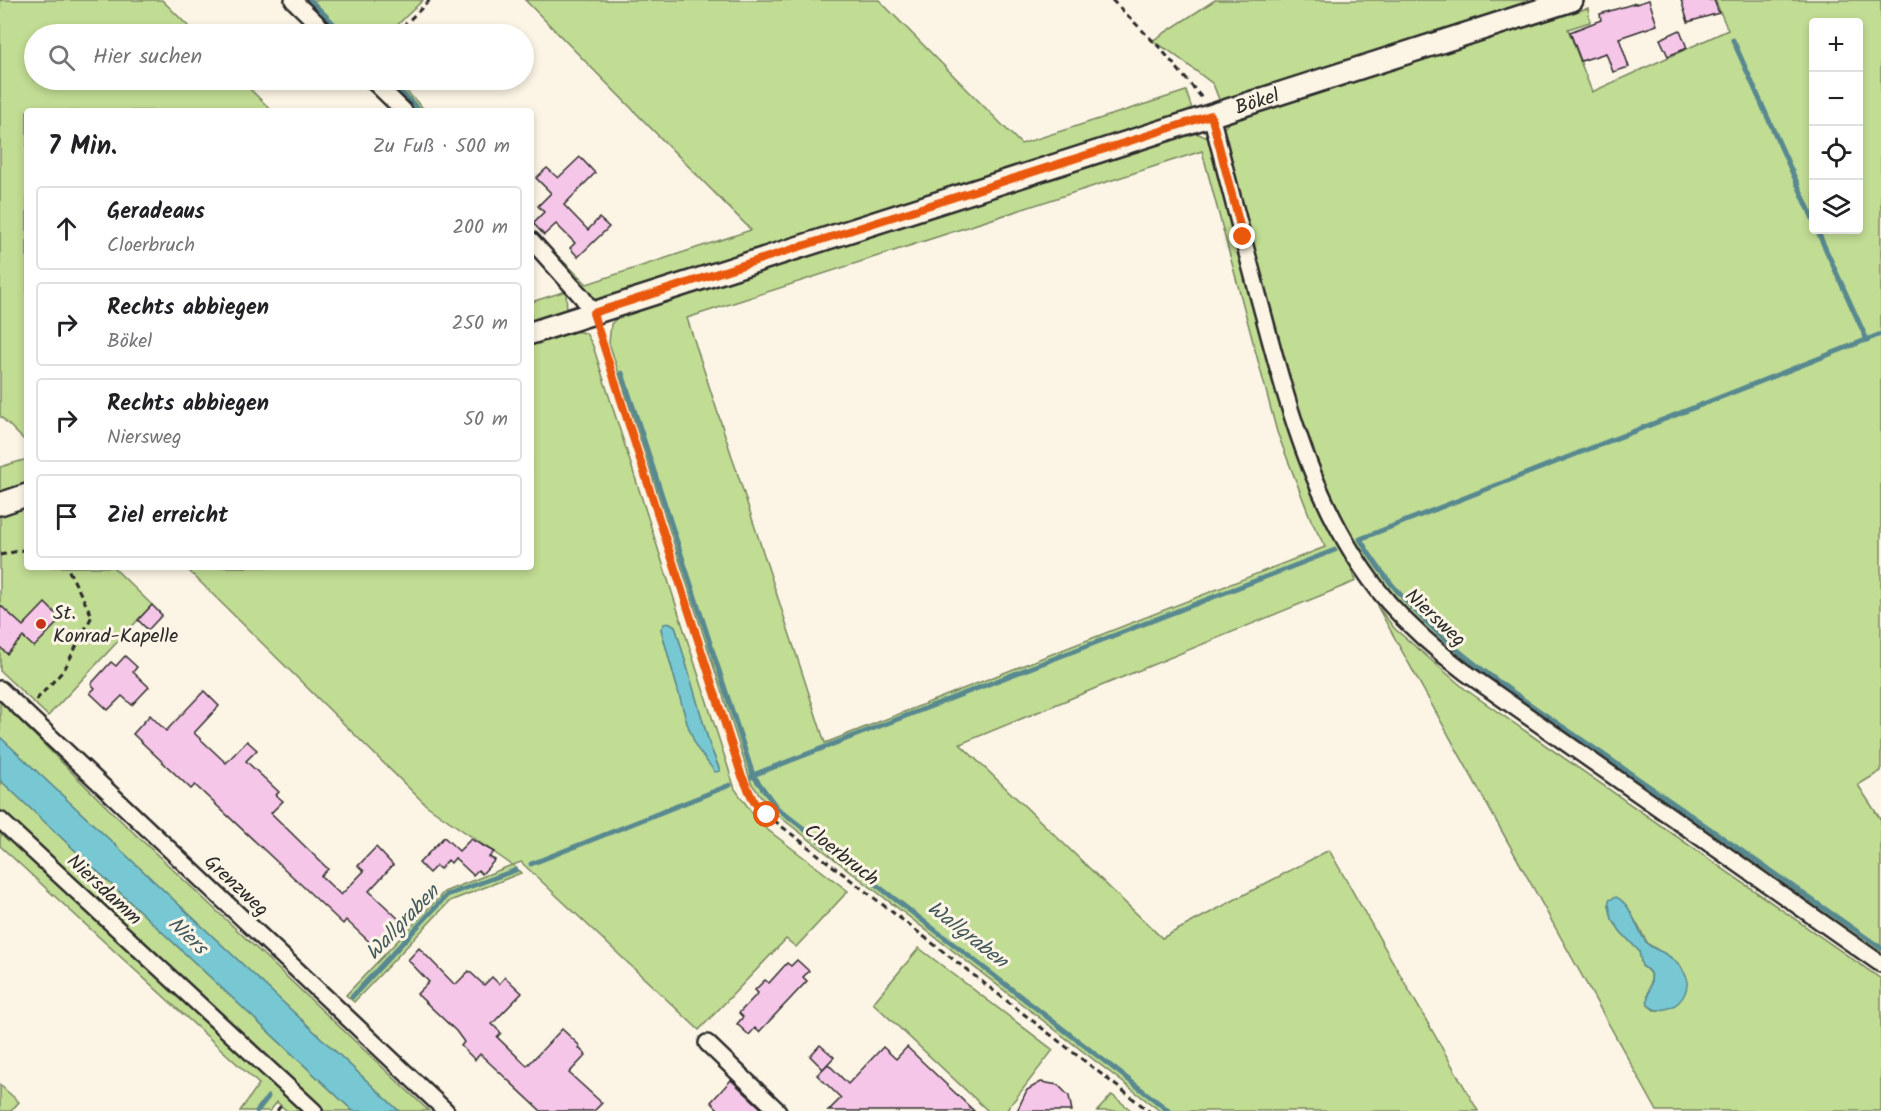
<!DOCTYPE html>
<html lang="de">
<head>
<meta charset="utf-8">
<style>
	:root { --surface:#fff; --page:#f6f6f6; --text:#202124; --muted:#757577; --line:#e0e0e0 }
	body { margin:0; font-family:Kalam,sans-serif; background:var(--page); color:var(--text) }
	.controls { position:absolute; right:18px; top:18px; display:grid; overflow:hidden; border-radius:6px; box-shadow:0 3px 9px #0003 }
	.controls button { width:54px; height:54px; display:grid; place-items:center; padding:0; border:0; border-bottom:2px solid var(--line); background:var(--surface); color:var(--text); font:30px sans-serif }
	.stop { position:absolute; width:18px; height:18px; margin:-14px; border:4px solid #ea580c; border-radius:50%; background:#fff }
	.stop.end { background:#ea580c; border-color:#fff; box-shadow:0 2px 6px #0008 }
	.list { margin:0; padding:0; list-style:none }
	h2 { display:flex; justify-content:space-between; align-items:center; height:78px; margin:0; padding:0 24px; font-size:26px }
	h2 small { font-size:20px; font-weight:400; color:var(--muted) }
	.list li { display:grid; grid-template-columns:39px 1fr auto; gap:18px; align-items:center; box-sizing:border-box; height:84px; margin:0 12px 12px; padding:0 12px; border:2px solid var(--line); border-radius:6px }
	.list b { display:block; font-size:22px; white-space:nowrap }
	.list p { margin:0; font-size:20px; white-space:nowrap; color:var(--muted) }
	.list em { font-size:20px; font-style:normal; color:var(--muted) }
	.icon { flex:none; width:33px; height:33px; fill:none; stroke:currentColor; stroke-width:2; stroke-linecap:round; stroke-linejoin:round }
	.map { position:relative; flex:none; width:1881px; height:1111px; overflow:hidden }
	.search { position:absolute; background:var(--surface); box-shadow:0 3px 9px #0003; left:24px; top:24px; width:510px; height:66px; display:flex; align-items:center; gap:15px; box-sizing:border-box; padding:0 21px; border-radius:33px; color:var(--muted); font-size:22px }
	.panel { position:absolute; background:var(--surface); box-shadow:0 3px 9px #0003; left:24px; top:108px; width:510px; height:462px; border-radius:6px }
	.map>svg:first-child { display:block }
	.green { fill:#c1dc93; stroke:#76845f; stroke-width:1.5; fill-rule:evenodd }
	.water { fill:#78c8d4; stroke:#598990; stroke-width:1.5 }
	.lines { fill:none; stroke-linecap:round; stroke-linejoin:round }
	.stream { stroke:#598990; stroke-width:5 }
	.building { fill:#f6c6e9; stroke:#2b2b2b; stroke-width:1.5 }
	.street-casing { stroke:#2b2b2b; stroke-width:20 }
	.secondary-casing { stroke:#2b2b2b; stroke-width:26 }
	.path { stroke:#2b2b2b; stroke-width:3; stroke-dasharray:6 4.5; stroke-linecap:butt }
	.street { stroke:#fcf5e5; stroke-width:15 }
	.secondary { stroke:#fcf5e5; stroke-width:21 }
	.route { stroke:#ea580c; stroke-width:8 }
	.poi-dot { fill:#c8321e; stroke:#fcf5e5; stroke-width:2 }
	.labels { text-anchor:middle; stroke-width:6; stroke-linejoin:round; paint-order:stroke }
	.street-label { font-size:20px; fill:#2b2b2b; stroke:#fcf5e5 }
	.poi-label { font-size:20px; fill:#2b2b2b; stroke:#fcf5e5; text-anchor:start }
	.water-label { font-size:21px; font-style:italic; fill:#425a5e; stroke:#fcf5e5 }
</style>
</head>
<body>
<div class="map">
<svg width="1881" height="1111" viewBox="0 0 1881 1111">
	<rect width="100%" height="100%" fill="#fcf5e5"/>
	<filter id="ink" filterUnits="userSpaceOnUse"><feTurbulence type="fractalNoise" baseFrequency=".0167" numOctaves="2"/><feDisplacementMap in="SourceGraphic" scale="12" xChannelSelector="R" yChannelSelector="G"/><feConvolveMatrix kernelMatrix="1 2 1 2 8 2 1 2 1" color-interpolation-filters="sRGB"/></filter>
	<g filter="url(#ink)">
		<g class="green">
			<path d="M 0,0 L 162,0 L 196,34 L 34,34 L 34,80 L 241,80 L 272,111 L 27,111 L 27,443 L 0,416 Z"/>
			<path d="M 304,0 L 423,0 L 388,34 L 338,34 Z"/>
			<path d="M 525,0 L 879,0 L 1021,144 L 1186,91 L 1192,109 L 1045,158 L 597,301 L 580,286 L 531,230 L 587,284 L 751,230 Z"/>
			<path d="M 1215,0 L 1542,0 L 1220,102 L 1213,84 L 1168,50 L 1152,41 Z"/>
			<path d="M 1715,0 L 1881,0 L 1881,771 L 1858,785 L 1881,820 L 1881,956 L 1477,673 L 1409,614 L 1369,565 L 1358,545 L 1350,537 L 1315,472 L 1292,407 L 1226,144 L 1223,137 L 1222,130 L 1230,121 L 1588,8 L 1590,22 L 1568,29 L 1592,92 L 1728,30 ZM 1814,22 L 1858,22 L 1858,230 L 1814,230 Z"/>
			<path d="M 382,80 L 395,80 L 426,111 L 413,111 Z"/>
			<path d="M 1194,132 L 1208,138 L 1214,148 L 1287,415 L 1345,550 L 1356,581 L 960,744 L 1162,938 L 1329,850 L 1478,1111 L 1160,1111 L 771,810 L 751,783 L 748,773 L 609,343 L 611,324 L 619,316 ZM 1202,151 L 1277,432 L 1311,520 L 1325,547 L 825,743 L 687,318 Z"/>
			<path d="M 566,291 L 567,311 L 531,323 L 531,302 Z"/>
			<path d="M 573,331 L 586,333 L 593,346 L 735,789 L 760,824 L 848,891 L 796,947 L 786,939 L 699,1030 L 521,862 L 513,865 L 521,873 L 450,901 L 354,1002 L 346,995 L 444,892 L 512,865 L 426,805 L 185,567 L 531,567 L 531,345 ZM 670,623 L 675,626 L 710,746 L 720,770 L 687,723 L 661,629 Z"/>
			<path d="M 27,459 L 27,484 L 0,492 L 0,467 Z"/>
			<path d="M 27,505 L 27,567 L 113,567 L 152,605 L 48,716 L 0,671 L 0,514 Z"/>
			<path d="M 1377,606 L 1395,629 L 1465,689 L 1881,979 L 1881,1111 L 1657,1111 ZM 1609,905 L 1627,906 L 1648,944 L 1674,960 L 1680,965 L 1687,978 L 1661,1010 L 1654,1010 L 1648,1005 C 1644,989 1661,977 1642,966 L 1639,951 L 1621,932 L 1612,919 Z"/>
			<path d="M 0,701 L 115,815 L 429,1111 L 399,1111 L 0,737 Z"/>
			<path d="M 0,780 L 353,1111 L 287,1111 L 277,1102 L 270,1111 L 240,1111 L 259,1084 L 0,846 Z"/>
			<path d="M 919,948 L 1053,1050 L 1006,1111 L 988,1111 L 873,1003 Z"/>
			<path d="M 0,1085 L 19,1102 L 11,1111 L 0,1111 Z"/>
			<path d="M 1112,1095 L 1132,1111 L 1097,1111 Z"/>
		</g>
		<g class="water">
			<path d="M 670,623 L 675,626 L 710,746 L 720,771 L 715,772 L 696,747 L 687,723 L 661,629 L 664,624 Z"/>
			<path d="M 0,737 L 399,1111 L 353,1111 L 0,780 Z"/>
			<path d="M 1616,897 C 1633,905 1635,929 1647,943 C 1651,948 1656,949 1662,952 C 1673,958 1680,964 1685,975 C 1688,981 1688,986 1685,993 C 1682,1000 1677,1005 1669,1008 C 1660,1011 1655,1011 1648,1005 C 1645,989 1661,977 1642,966 L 1639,951 L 1621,932 L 1612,919 L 1609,905 L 1609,900 Z"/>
		</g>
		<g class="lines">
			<g class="stream">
				<path d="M 310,0 L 344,34"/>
				<path d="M 1733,40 L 1814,221"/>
				<path d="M 389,80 L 420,111"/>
				<path d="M 1817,230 L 1867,340"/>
				<path d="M 1881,334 L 1360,539 C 1418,639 1525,699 1617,764 C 1705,825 1793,887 1881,948"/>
				<path d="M 622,373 L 753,775 L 1335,550"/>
				<path d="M 752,777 L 753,775 L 777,808 L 1169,1111"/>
				<path d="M 531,864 L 730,785"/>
				<path d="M 352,997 L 447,895 L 516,870"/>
				<path d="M 257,1111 L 268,1097"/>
			</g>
		</g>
		<g class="building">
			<path d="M 1649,0 L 1657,25 L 1619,38 L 1629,67 L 1613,72 L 1606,53 L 1581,61 L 1570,32 L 1601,20 L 1600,14 L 1636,3 L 1636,4 Z"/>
			<path d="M 1681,0 L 1714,0 L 1719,13 L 1688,22 Z"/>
			<path d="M 1680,30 L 1687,48 L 1668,56 L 1660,39 Z"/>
			<path d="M 580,157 L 595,173 L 564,205 L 588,230 L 599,218 L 609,227 L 578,257 L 570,248 L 575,243 L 556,224 L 544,235 L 533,223 L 544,212 L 538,206 L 551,193 L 536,178 L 547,168 L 558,178 Z"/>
			<path d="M 45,603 L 61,619 L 34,647 L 23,637 L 7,654 L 0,647 L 0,605 L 23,626 Z"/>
			<path d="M 152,605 L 162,615 L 148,630 L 138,620 Z"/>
			<path d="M 125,656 L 137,667 L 133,672 L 149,687 L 132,705 L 122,696 L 108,710 L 90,693 L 95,688 L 91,684 L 111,662 L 116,666 Z"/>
			<path d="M 204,691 L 219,706 L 194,733 L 226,763 L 247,741 L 257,750 L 246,761 L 279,792 L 276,795 L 283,801 L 271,813 L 328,869 L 321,876 L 341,895 L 364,871 L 358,866 L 376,847 L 393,865 L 369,891 L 402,922 L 377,949 L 346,920 L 343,924 L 195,785 L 191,789 L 133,734 L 150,715 L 166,731 Z"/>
			<path d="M 444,837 L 459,851 L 471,839 L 494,852 L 489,857 L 495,860 L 482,874 L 478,870 L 473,875 L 455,858 L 451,863 L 448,860 L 440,869 L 436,866 L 429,873 L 419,863 Z"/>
			<path d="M 419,948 L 455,985 L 469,971 L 484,985 L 492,977 L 499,984 L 505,977 L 522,993 L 492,1024 L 501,1033 L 497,1037 L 527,1066 L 562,1029 L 580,1046 L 579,1048 L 586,1055 L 569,1073 L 602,1103 L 594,1111 L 541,1111 L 480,1054 L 475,1060 L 461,1046 L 464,1042 L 456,1031 L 417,994 L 429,982 L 408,960 Z"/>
			<path d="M 797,960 L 809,971 L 803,977 L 807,981 L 759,1032 L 755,1028 L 749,1035 L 737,1024 L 743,1017 L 739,1013 L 758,993 L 755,990 L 765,980 L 769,983 L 787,963 L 791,966 Z"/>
			<path d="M 820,1045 L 834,1057 L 823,1069 L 810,1056 Z"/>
			<path d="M 883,1047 L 896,1059 L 907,1047 L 974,1111 L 828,1111 L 841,1098 L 817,1075 L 828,1064 L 848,1084 Z"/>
			<path d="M 731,1080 L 764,1111 L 720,1111 L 711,1102 Z"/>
			<path d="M 1041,1082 L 1058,1085 L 1069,1096 L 1072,1111 L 1017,1111 L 1027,1090 Z"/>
		</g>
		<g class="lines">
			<g class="street-casing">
				<g id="street">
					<path d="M 293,0 L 328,34"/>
					<path d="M 372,80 L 404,111"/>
					<path d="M 1211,115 C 1228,181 1245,247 1263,313 C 1290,414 1318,520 1388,602 C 1411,628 1437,651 1465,672 L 1881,964"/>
					<path d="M 531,240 L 582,297 L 593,313"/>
					<path d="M 0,689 L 446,1111"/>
					<path d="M 0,820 L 314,1111"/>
					<path d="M 707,1043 L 778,1111"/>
				</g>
			</g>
			<g class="secondary-casing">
				<g id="secondary">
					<path id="s1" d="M 531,333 L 1572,0"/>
					<path d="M 0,504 L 27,495"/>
				</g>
			</g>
			<g class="path">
				<path d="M 1112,0 L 1161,49 L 1202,98"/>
				<path d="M 395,34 L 430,0"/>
				<path d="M 598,329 L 741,774 L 755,802 L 767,815 L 1149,1111"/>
				<path d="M 0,555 L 27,549"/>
				<path d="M 36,700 L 64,670 L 92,616 L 67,567"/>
				<path d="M 277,1111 L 283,1103"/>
			</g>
			<use href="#street" class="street"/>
			<use href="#secondary" class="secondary"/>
		</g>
	</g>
	<g class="lines" filter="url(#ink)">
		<path class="route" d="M 767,815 L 754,802 L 741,774 L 593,313 L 1211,115 L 1243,237"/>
	</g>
	<circle class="poi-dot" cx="41" cy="624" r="6"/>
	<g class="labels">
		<g class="street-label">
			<text dy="7" stroke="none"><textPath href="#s1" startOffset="762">Bökel</textPath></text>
			<text transform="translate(1436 617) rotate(43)" y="7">Niersweg</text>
			<text transform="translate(842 854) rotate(38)" y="7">Cloerbruch</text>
			<text transform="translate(237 885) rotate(43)" y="7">Grenzweg</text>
			<text transform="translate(105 889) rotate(43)" y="7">Niersdamm</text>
		</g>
		<g class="poi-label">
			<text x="53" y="619">St.<tspan x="53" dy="23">Konrad-Kapelle</tspan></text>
		</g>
		<g class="water-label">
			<text transform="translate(402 922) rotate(-46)" y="7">Wallgraben</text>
			<text transform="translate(968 934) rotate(38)" y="7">Wallgraben</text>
			<text transform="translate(188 935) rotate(43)" y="7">Niers</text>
		</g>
	</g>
</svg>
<div class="controls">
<button>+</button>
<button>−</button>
<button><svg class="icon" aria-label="locate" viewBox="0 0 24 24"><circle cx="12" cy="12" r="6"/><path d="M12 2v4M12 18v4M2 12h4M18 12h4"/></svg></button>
<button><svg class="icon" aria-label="layers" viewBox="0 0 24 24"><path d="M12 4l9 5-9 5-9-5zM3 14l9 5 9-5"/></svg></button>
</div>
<div class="stop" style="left:767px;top:815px"></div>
<div class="stop end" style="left:1243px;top:237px"></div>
<div class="search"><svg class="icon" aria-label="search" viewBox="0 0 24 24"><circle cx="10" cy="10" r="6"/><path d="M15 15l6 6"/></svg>Hier suchen</div>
<section class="panel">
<h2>7 Min.<small>Zu Fuß · 500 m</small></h2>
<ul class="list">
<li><svg class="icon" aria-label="ahead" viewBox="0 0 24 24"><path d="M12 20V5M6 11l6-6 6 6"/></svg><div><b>Geradeaus</b><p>Cloerbruch</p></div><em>200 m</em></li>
<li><svg class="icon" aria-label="right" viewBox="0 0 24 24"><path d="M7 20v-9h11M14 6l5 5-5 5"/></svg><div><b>Rechts abbiegen</b><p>Bökel</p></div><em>250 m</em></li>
<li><svg class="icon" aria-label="right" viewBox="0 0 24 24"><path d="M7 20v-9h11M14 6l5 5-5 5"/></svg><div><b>Rechts abbiegen</b><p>Niersweg</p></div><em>50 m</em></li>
<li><svg class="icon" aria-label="arrive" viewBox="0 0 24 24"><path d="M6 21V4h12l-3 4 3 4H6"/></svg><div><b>Ziel erreicht</b></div></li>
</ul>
</section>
</div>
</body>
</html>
